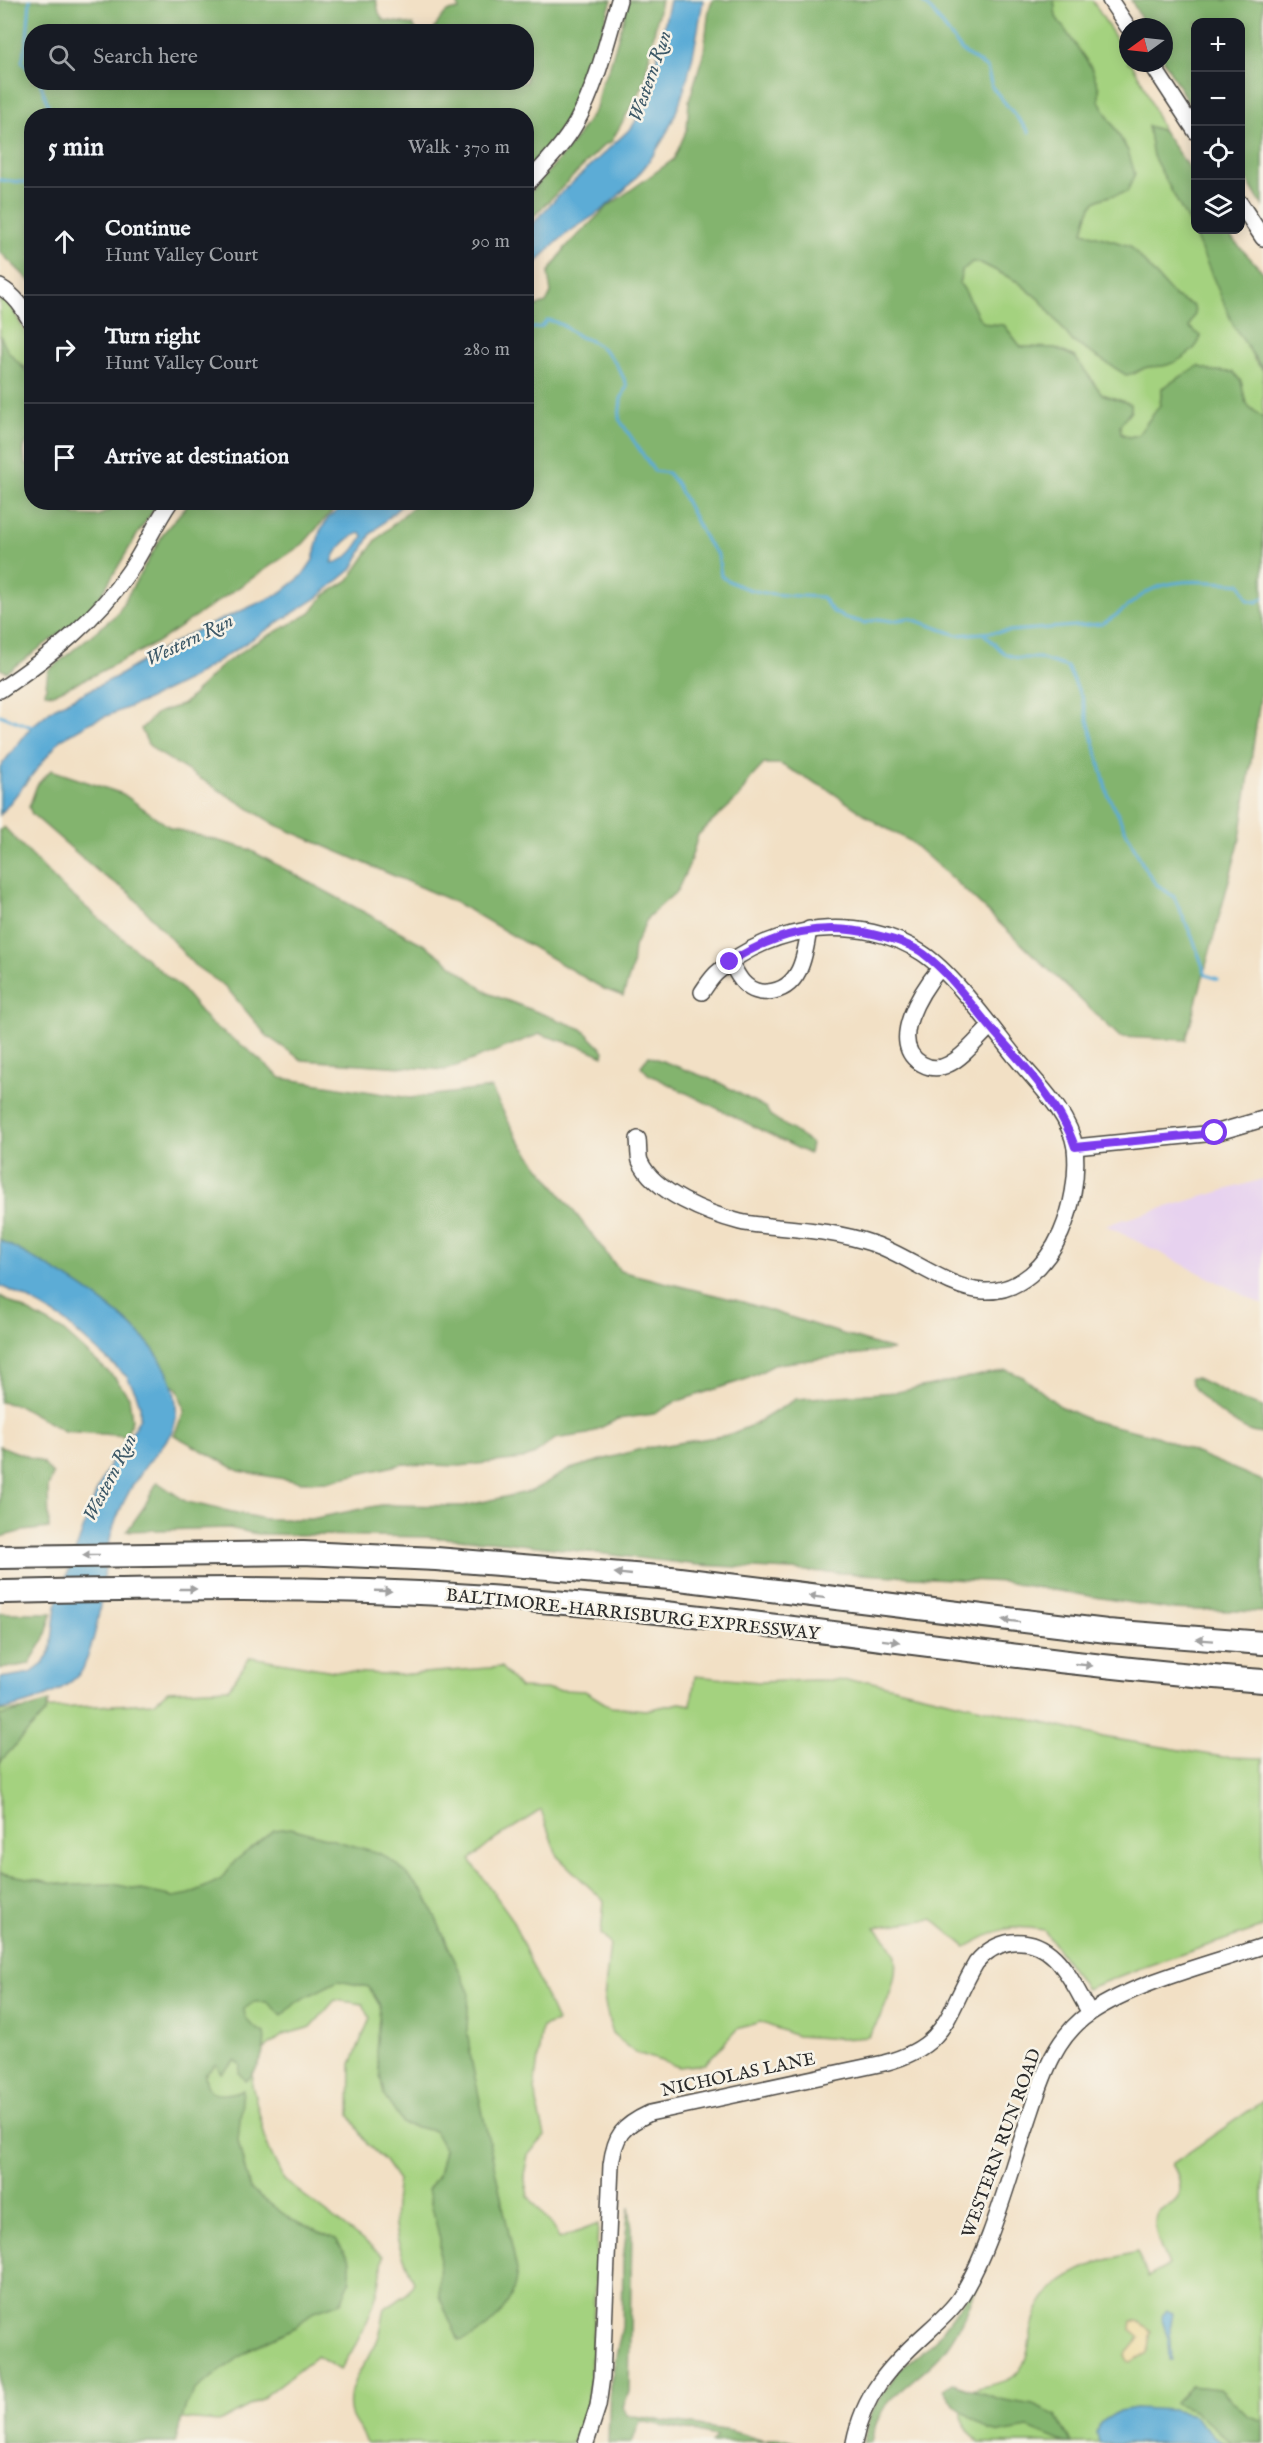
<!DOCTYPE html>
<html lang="en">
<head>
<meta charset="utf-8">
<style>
	:root { --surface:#171b24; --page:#20242c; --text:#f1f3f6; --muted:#9ea1a6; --line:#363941 }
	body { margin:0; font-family:"IM FELL English",serif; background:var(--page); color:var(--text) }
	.controls { position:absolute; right:18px; top:18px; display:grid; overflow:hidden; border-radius:12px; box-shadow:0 3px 15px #0003 }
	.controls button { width:54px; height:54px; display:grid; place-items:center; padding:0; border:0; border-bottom:2px solid var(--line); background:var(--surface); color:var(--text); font:30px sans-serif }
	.compass { position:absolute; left:1119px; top:18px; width:54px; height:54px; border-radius:50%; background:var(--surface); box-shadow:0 3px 15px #0003; rotate:255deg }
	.stop { position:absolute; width:18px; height:18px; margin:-14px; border:4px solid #7c3aed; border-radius:50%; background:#fff }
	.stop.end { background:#7c3aed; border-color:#fff; box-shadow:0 2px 6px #0008 }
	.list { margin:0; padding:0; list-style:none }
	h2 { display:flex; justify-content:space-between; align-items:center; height:78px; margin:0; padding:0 24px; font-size:26px }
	h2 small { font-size:20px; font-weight:400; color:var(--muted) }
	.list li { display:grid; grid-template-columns:39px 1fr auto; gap:18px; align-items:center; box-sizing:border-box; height:108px; padding:0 24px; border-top:2px solid var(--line) }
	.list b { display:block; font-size:22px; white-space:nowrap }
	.list p { margin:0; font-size:20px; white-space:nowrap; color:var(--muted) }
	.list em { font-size:20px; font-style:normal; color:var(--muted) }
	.icon { flex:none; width:33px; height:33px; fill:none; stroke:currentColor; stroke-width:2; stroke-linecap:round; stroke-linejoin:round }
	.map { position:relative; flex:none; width:1263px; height:2443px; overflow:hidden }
	.search { position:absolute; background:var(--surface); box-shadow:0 3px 15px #0003; left:24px; top:24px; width:510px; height:66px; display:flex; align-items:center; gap:15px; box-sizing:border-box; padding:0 21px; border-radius:24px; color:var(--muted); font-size:22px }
	.panel { position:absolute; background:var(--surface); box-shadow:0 3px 15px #0003; left:24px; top:108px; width:510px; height:402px; border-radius:24px }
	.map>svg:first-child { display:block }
	.built { fill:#e7d2ef }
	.green { fill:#a4d27f; stroke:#687e55; stroke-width:1.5 }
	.forest { fill:#83b46e; stroke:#57704c; stroke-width:1.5 }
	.sand { fill:#eeda9e; stroke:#8c8264; stroke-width:1.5 }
	.water { fill:#5cacd6; stroke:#446c80; stroke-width:1.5; fill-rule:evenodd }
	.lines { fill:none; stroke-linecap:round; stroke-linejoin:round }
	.stream { stroke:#5cacd6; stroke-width:3 }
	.minor-casing { stroke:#494642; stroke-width:18 }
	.highway-casing { stroke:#494642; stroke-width:26 }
	.minor { stroke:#fff; stroke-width:15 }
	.highway { stroke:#fff; stroke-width:22 }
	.oneway { fill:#a0a0a0 }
	.route { stroke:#7c3aed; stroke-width:8 }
	.labels { text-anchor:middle; stroke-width:5; stroke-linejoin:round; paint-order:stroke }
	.street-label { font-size:18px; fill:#2b2b2b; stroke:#f7f3e8 }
	.water-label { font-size:20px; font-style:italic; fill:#3c5867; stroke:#f7f3e8 }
</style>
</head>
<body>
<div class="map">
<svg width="1263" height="2443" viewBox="0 0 1263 2443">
	<rect width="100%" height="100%" fill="#f7f3e8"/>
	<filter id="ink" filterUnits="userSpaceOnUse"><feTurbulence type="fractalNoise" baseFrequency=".0167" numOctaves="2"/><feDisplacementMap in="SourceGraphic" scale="12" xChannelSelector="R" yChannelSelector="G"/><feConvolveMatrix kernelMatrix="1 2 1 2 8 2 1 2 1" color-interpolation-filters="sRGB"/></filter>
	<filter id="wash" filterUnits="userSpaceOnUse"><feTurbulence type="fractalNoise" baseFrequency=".008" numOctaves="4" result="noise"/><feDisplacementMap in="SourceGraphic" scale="24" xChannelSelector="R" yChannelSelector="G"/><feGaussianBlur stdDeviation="1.35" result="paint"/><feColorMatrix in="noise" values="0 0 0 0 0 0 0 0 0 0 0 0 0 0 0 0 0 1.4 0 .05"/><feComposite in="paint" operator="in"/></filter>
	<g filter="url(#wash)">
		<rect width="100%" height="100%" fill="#f2e0c5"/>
		<path class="built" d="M 1263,1179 L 1263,1305 L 1105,1225 Z"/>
		<g class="green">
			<path d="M 1054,0 L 1092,0 L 1128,58 L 1128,63 L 1131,63 L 1142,81 L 1163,131 L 1148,126 L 1153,156 L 1194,233 L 1255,361 L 1263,370 L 1263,418 L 1246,404 L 1241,381 L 1233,372 L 1212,371 L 1198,367 L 1162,388 L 1160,405 L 1138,435 L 1129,437 L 1121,433 L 1120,425 L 1131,411 L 1131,404 L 1102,394 L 1075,357 L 1055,348 L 1021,347 L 1004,325 C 998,324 990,325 985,323 C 975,319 970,293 959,283 L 962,271 L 972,262 L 981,263 L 1018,282 L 1041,301 L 1073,342 L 1134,374 L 1146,367 L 1167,365 L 1201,336 L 1189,327 L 1195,313 L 1194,307 L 1175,297 L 1130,246 L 1083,232 C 1092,196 1092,201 1127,192 L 1128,151 L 1099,101 L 1099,89 L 1091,67 L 1056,17 Z"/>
			<path d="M 0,297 L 12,308 L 31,343 L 31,371 L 0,351 Z"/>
			<path d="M 250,1657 L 333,1671 L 398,1675 L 501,1667 L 520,1688 L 585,1691 L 611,1707 L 646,1710 L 680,1703 L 691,1705 L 695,1676 L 759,1682 L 814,1680 L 868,1681 L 1103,1737 L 1223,1757 L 1263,1758 L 1263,1927 L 1138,1969 L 1086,1989 L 1044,1930 C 1009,1923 997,1930 966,1947 L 932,1919 L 875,1927 C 882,1936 894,1945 895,1958 C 899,1982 881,2018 868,2037 L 842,2039 L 797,2036 L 760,2022 L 737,2029 L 705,2064 L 679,2067 L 634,2052 L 612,2034 L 604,1999 L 610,1944 L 601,1934 L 604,1901 L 557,1856 L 541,1810 L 497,1838 L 470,1860 L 511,1917 L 557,2022 L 542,2027 L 534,2090 L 545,2136 L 528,2155 L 524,2175 L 528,2196 L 553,2226 L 559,2239 L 598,2224 L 591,2367 L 586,2411 L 572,2443 L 367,2443 C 364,2431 351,2423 350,2410 C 346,2379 370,2362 379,2336 C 382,2327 383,2317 385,2308 L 408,2293 L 414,2282 C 395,2237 390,2229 398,2180 L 385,2161 L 367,2144 L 350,2115 L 351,2064 L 370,2018 L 363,2004 L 335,2000 L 311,2027 L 283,2035 L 255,2057 L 252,2085 L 267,2145 L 284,2180 L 383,2256 C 381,2297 363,2336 340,2370 L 317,2356 L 260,2400 L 219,2422 L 171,2418 L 0,2443 L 0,1711 L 154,1703 L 168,1691 L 229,1688 Z"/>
			<path d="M 1263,2101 L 1263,2443 L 979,2443 C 962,2423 957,2418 967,2392 C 983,2384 1004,2386 1018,2372 C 1029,2360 1029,2339 1033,2324 C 1045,2275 1095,2262 1137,2252 L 1148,2277 L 1168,2266 C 1163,2254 1149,2225 1158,2212 C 1162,2207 1170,2206 1174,2202 C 1185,2193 1179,2175 1172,2164 Z"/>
		</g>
		<g class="forest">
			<path d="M 0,0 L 376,0 L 379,13 L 383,20 L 413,25 L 417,31 L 32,32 L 32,82 L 526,82 L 526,32 L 433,31 C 440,20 444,8 459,10 L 457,0 L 612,0 L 577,105 L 527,176 L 526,116 L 227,116 L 219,112 L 215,116 L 32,116 L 31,282 L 0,252 Z"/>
			<path d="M 629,0 L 661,0 L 643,86 L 611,142 L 604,145 L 527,223 L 527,196 L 572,144 L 596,108 L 601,84 L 609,69 Z"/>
			<path d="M 713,0 L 1054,0 L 1056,17 L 1091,67 L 1099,89 L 1099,101 L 1128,151 L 1135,174 L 1127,192 C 1093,201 1091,196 1083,232 L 1130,246 L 1175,297 L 1194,306 L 1195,313 L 1189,327 L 1201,336 C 1198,350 1180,361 1167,365 C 1161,367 1154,366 1148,367 C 1140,369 1135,374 1126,375 L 1073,342 L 1041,301 L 1018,282 L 981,263 L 972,262 L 962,271 L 959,283 C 970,293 975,319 985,323 C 990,325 998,324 1004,325 L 1021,347 L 1055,348 L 1075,357 L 1102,394 L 1131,404 L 1131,411 L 1120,425 L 1121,434 L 1129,437 L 1138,435 L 1160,405 L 1162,388 L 1198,366 L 1212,371 L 1233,372 L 1241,381 L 1246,404 L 1263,418 L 1263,677 L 1240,839 L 1186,1040 L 1120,1037 L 955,881 L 910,841 L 877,823 L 827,789 L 780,764 L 764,764 L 750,779 L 739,797 L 698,835 L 689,865 L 677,891 L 648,917 L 634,947 L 632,968 L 623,996 L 604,989 L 457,903 L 276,825 L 157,752 L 148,744 L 141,729 L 157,713 L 184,704 L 221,666 L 253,644 L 309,614 L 325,595 L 349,580 L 376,540 L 417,503 L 526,502 L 527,314 L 531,308 L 546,303 L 551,293 L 548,273 L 565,248 L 607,207 L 674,159 L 687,129 L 689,101 L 704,51 L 709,9 Z"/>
			<path d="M 1131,0 L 1263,0 L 1263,207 L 1241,170 L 1240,22 L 1196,22 L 1195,114 L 1164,61 L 1164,27 L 1146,27 Z"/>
			<path d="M 1148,126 L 1163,131 L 1195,177 L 1196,230 L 1224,230 L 1263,272 L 1263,370 L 1234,327 L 1194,233 L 1153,156 Z"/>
			<path d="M 0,335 L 7,350 L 29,374 L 31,374 L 31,439 C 22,444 23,455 26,464 L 31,466 L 32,502 L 67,503 L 75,515 L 98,516 L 125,503 L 159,503 L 143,525 L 92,610 L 7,672 L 0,669 Z"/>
			<path d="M 189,503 L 339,503 L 303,544 L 156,643 L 90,677 L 53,694 L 45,693 L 48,671 L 117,614 L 165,531 Z"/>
			<path d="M 51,770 L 123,794 L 171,828 L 248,849 L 428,947 L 490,994 L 582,1029 L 604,1051 L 603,1056 L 585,1048 L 540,1034 L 446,1070 L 302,1060 L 267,1036 L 226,987 L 194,965 L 129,892 L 101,874 L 32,814 L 29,807 L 37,785 Z"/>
			<path d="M 4,827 L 61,886 L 181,988 L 211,1024 L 246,1048 L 281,1078 L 410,1098 L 491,1088 L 517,1138 L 620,1271 L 743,1302 L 893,1350 L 776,1364 L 747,1379 L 675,1402 L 654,1414 L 618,1419 L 588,1434 L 555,1439 L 535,1454 L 522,1459 L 460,1466 L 403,1464 L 328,1481 L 301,1482 L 239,1471 L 174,1435 L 185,1411 L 178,1390 L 123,1336 L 0,1243 L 0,830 Z"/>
			<path d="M 649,1056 L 718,1082 L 766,1108 L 770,1115 L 811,1143 L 809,1154 L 648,1074 L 641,1066 Z"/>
			<path d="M 0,1296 L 62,1330 L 115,1378 L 129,1397 L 132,1420 L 126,1436 L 64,1431 L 20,1406 L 0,1402 Z"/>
			<path d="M 1006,1370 L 1023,1377 L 1060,1406 L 1089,1420 L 1156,1436 L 1263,1481 L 1263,1612 L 1168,1609 L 1004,1582 L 698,1565 L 503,1542 L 425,1537 L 257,1534 L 229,1528 L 127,1531 L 144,1507 L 157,1482 L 187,1502 L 264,1519 L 311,1519 L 381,1505 L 464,1506 L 532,1491 L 570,1469 L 641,1449 L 728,1435 L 755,1424 L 796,1399 L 897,1392 Z"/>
			<path d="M 1190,1378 L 1197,1378 L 1241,1400 L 1263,1407 L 1263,1434 C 1259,1433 1253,1433 1249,1431 C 1233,1424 1192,1395 1190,1378 Z"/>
			<path d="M 0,1446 L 42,1462 L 53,1475 L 48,1487 L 49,1528 L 23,1531 L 0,1537 Z"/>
			<path d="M 0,1613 L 52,1613 L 45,1638 L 29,1664 L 0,1669 Z"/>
			<path d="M 49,1702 L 45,1713 L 0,1762 L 0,1716 Z"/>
			<path d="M 291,1828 L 379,1853 L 398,1865 L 425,1894 L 469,1992 L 467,2029 L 471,2059 L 517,2270 C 516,2277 515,2287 512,2294 C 503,2314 481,2337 459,2341 L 439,2296 L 440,2240 L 428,2190 L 438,2175 L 444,2149 L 434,2131 L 403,2124 L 384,2096 L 376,2052 L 380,2006 L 369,1987 L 338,1981 L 298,2001 L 282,2016 L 267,2002 L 254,2002 L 244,2009 C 245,2023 254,2027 264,2033 C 267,2048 258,2073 245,2081 L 239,2073 L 240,2065 L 235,2061 L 221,2073 L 216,2064 L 205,2075 C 207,2101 226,2095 243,2090 L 238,2141 L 250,2189 L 292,2220 L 336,2239 L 350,2261 L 350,2282 L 341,2302 L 312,2312 L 296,2327 L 252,2348 L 195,2390 L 186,2405 L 175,2443 L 0,2443 L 0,1873 L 67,1885 L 113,1884 L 174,1897 L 190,1894 L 220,1880 L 235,1861 L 274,1830 Z"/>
			<path d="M 629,2207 L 632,2229 L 629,2392 L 623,2407 L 627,2415 L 731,2431 L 764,2441 L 778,2438 L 797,2443 L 749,2441 L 711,2443 L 717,2436 L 640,2421 L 632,2443 L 608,2443 L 610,2386 L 622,2327 L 623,2261 Z"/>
			<path d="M 979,2280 C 970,2306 959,2333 941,2354 C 913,2386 878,2395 871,2443 L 863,2443 L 871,2413 L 897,2372 L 934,2342 Z"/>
			<path d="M 953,2383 L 999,2399 L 1033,2405 L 1055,2415 L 1072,2443 L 1065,2443 L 1028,2428 L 1000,2433 L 989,2430 L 955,2406 L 944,2389 Z"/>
			<path d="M 1191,2386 L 1220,2389 L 1247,2415 L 1263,2421 L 1263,2443 L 1232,2443 L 1193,2410 L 1174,2403 Z"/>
		</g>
		<path class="sand" d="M 1132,2321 L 1138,2321 L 1151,2331 L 1147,2353 L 1131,2362 L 1128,2361 L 1125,2355 L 1140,2337 L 1131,2329 Z"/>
		<g class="water">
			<path d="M 670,0 L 703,0 C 689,87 675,151 603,209 C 591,219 576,226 565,235 C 551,247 537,260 527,275 L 527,230 L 557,197 L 632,127 L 647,101 Z"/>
			<path d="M 347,503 L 404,503 L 371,534 L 353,568 L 317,598 L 186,681 L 147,700 L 91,722 L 61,739 L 0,815 L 0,767 L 31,727 L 54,708 L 116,677 L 189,634 L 279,594 L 302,576 L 313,560 L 320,531 L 329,517 ZM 361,533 L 363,536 C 356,549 347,561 332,563 C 335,550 348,536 361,533 Z"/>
			<path d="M 0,1240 C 56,1270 159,1324 174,1391 C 184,1436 161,1442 140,1474 C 128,1491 117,1515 111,1535 C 101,1575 103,1617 88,1655 C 86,1660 84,1668 81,1672 C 64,1693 26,1705 0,1710 L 0,1678 L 31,1673 L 43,1664 L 51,1650 L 56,1606 L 96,1493 L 111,1461 L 128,1439 L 140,1417 L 140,1406 L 136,1393 L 127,1377 L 62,1319 L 25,1297 L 0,1286 Z"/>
			<path d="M 1167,2310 L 1173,2314 L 1170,2328 L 1172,2360 L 1169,2360 L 1168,2338 L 1161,2317 Z"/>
			<path d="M 1135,2408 L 1172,2410 L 1193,2415 L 1212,2435 L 1226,2443 L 1099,2443 L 1097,2433 L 1100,2423 L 1119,2411 Z"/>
		</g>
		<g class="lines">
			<g class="stream">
				<path d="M 30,0 L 27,39 L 22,62 L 32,73"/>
				<path d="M 920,0 L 932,11 L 962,51 L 987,68 L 992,87 L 1029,132"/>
				<path d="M 40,82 L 52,116"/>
				<path d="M 0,180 L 32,183"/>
				<path d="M 526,329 L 541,327 L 548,320 C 560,322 568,329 578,336 C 582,338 587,339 591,341 C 609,350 620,368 627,386 L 621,399 L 619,419 L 654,471 L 668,473 L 676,483 L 707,542 L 718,555 L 721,576 C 750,597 788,595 822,597 L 833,612 L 846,618 L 865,623 L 878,619 L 892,621 L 909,618 L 957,635 L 1102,624 C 1118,616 1129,604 1144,594 C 1171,576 1210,582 1241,584 L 1248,600 L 1257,602 L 1263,598"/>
				<path d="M 983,633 L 1005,654 L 1018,658 L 1039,658 L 1067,667 L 1082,698 L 1108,795 L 1144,867 L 1155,883 L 1174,897 L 1193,939 L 1206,975 L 1218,979"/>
				<path d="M 0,715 L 32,727"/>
			</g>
		</g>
	</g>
	<g filter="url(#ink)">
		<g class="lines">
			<g class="minor-casing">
				<g id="minor">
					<path d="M 1110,0 L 1128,27"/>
					<path d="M 1151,63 L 1196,132"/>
					<path d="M 526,185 C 544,165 563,146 576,123 C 597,85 607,41 619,0"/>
					<path d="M 1240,203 L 1263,238"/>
					<path d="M 0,287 C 16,296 23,308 32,324"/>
					<path d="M 0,690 C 50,656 96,621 130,570 C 145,548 155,524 170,502"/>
					<path d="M 730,962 C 735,969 739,980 746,985 C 751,990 760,993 767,992 C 800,990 805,957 809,929"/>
					<path d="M 940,968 C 922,990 886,1044 922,1064 C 931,1069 940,1069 949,1064 C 964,1057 978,1038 990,1027"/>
					<path d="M 638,1139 C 639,1146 638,1155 640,1161 C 653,1192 709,1214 740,1222 C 752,1225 765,1225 777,1227 C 810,1230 842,1233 874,1244 C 907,1255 949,1289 983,1291 C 1020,1293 1047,1264 1061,1233 C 1072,1208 1078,1176 1075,1148 C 1070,1114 1037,1083 1016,1058 C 992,1028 953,973 922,953 C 862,913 772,924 719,971 C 712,976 707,985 702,992"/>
					<path d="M 1075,1147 L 1215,1133 L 1263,1119"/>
					<path d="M 586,2443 L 598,2406 L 602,2377 L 611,2165 C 615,2135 622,2126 650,2113 L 884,2063 C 949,2046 946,2014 976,1963 C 985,1952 997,1944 1012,1942 C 1056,1938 1071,1981 1090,2013"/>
					<path d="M 854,2443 C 863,2395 890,2366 924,2335 C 936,2324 950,2312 959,2299 C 990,2252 1009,2175 1028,2121 C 1041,2082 1053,2038 1090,2013 C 1136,1982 1209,1964 1263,1946"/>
				</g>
			</g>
			<g class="highway-casing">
				<g id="highway">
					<path d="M 0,1557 L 303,1553 L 436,1559 L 671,1578 L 1107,1631 L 1263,1643"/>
					<path d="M 0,1592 C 172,1589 344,1585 516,1599 C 766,1618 1013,1662 1263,1681"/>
				</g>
			</g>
			<use href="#minor" class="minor"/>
			<use href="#highway" class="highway"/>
		</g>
		<defs><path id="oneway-solid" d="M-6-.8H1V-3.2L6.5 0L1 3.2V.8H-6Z" transform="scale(1.5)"/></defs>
		<g class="oneway">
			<use href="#oneway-solid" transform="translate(91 1555) rotate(179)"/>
			<use href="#oneway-solid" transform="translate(623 1574) rotate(-174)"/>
			<use href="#oneway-solid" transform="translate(188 1589)"/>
			<use href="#oneway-solid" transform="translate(383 1591) rotate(2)"/>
			<use href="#oneway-solid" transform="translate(817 1597) rotate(-173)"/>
			<use href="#oneway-solid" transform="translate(1011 1621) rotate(-173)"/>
			<use href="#oneway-solid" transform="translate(1205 1640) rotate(-176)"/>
			<use href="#oneway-solid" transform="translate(891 1641) rotate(7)"/>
			<use href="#oneway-solid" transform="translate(1084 1665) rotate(6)"/>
		</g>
	</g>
	<g class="lines" filter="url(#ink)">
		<path class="route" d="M 730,962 C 777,932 823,921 877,935 C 893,939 911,944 924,954 C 953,976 973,1008 997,1035 C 1027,1068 1061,1105 1075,1147 L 1215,1133"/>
	</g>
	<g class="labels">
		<g class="street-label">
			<text transform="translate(633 1614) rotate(6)" y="6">BALTIMORE-HARRISBURG EXPRESSWAY</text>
			<text transform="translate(738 2074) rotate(-12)" y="6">NICHOLAS LANE</text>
			<text transform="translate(1001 2143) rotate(-70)" y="6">WESTERN RUN ROAD</text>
		</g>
		<g class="water-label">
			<text transform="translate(649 76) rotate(-71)" y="7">Western Run</text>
			<text transform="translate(189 639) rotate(-26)" y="7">Western Run</text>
			<text transform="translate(109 1477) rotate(-63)" y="7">Western Run</text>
		</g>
	</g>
</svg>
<div class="controls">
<button>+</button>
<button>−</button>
<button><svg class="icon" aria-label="locate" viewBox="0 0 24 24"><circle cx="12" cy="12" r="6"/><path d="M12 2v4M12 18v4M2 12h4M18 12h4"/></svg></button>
<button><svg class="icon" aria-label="layers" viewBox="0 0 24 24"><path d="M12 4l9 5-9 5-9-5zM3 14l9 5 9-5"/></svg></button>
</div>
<svg class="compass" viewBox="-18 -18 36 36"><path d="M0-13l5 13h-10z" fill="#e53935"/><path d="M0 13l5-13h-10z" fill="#9ea1a6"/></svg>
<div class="stop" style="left:1215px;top:1133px"></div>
<div class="stop end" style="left:730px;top:962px"></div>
<div class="search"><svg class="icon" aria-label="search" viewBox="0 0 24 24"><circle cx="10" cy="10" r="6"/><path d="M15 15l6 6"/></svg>Search here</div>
<section class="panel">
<h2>5 min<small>Walk · 370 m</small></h2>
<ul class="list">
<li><svg class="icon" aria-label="ahead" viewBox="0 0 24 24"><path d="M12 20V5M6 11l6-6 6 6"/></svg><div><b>Continue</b><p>Hunt Valley Court</p></div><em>90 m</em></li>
<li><svg class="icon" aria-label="right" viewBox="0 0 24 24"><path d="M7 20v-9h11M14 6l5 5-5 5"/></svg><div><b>Turn right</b><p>Hunt Valley Court</p></div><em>280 m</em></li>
<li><svg class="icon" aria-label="arrive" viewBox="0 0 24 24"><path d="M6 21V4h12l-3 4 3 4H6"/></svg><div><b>Arrive at destination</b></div></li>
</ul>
</section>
</div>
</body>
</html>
